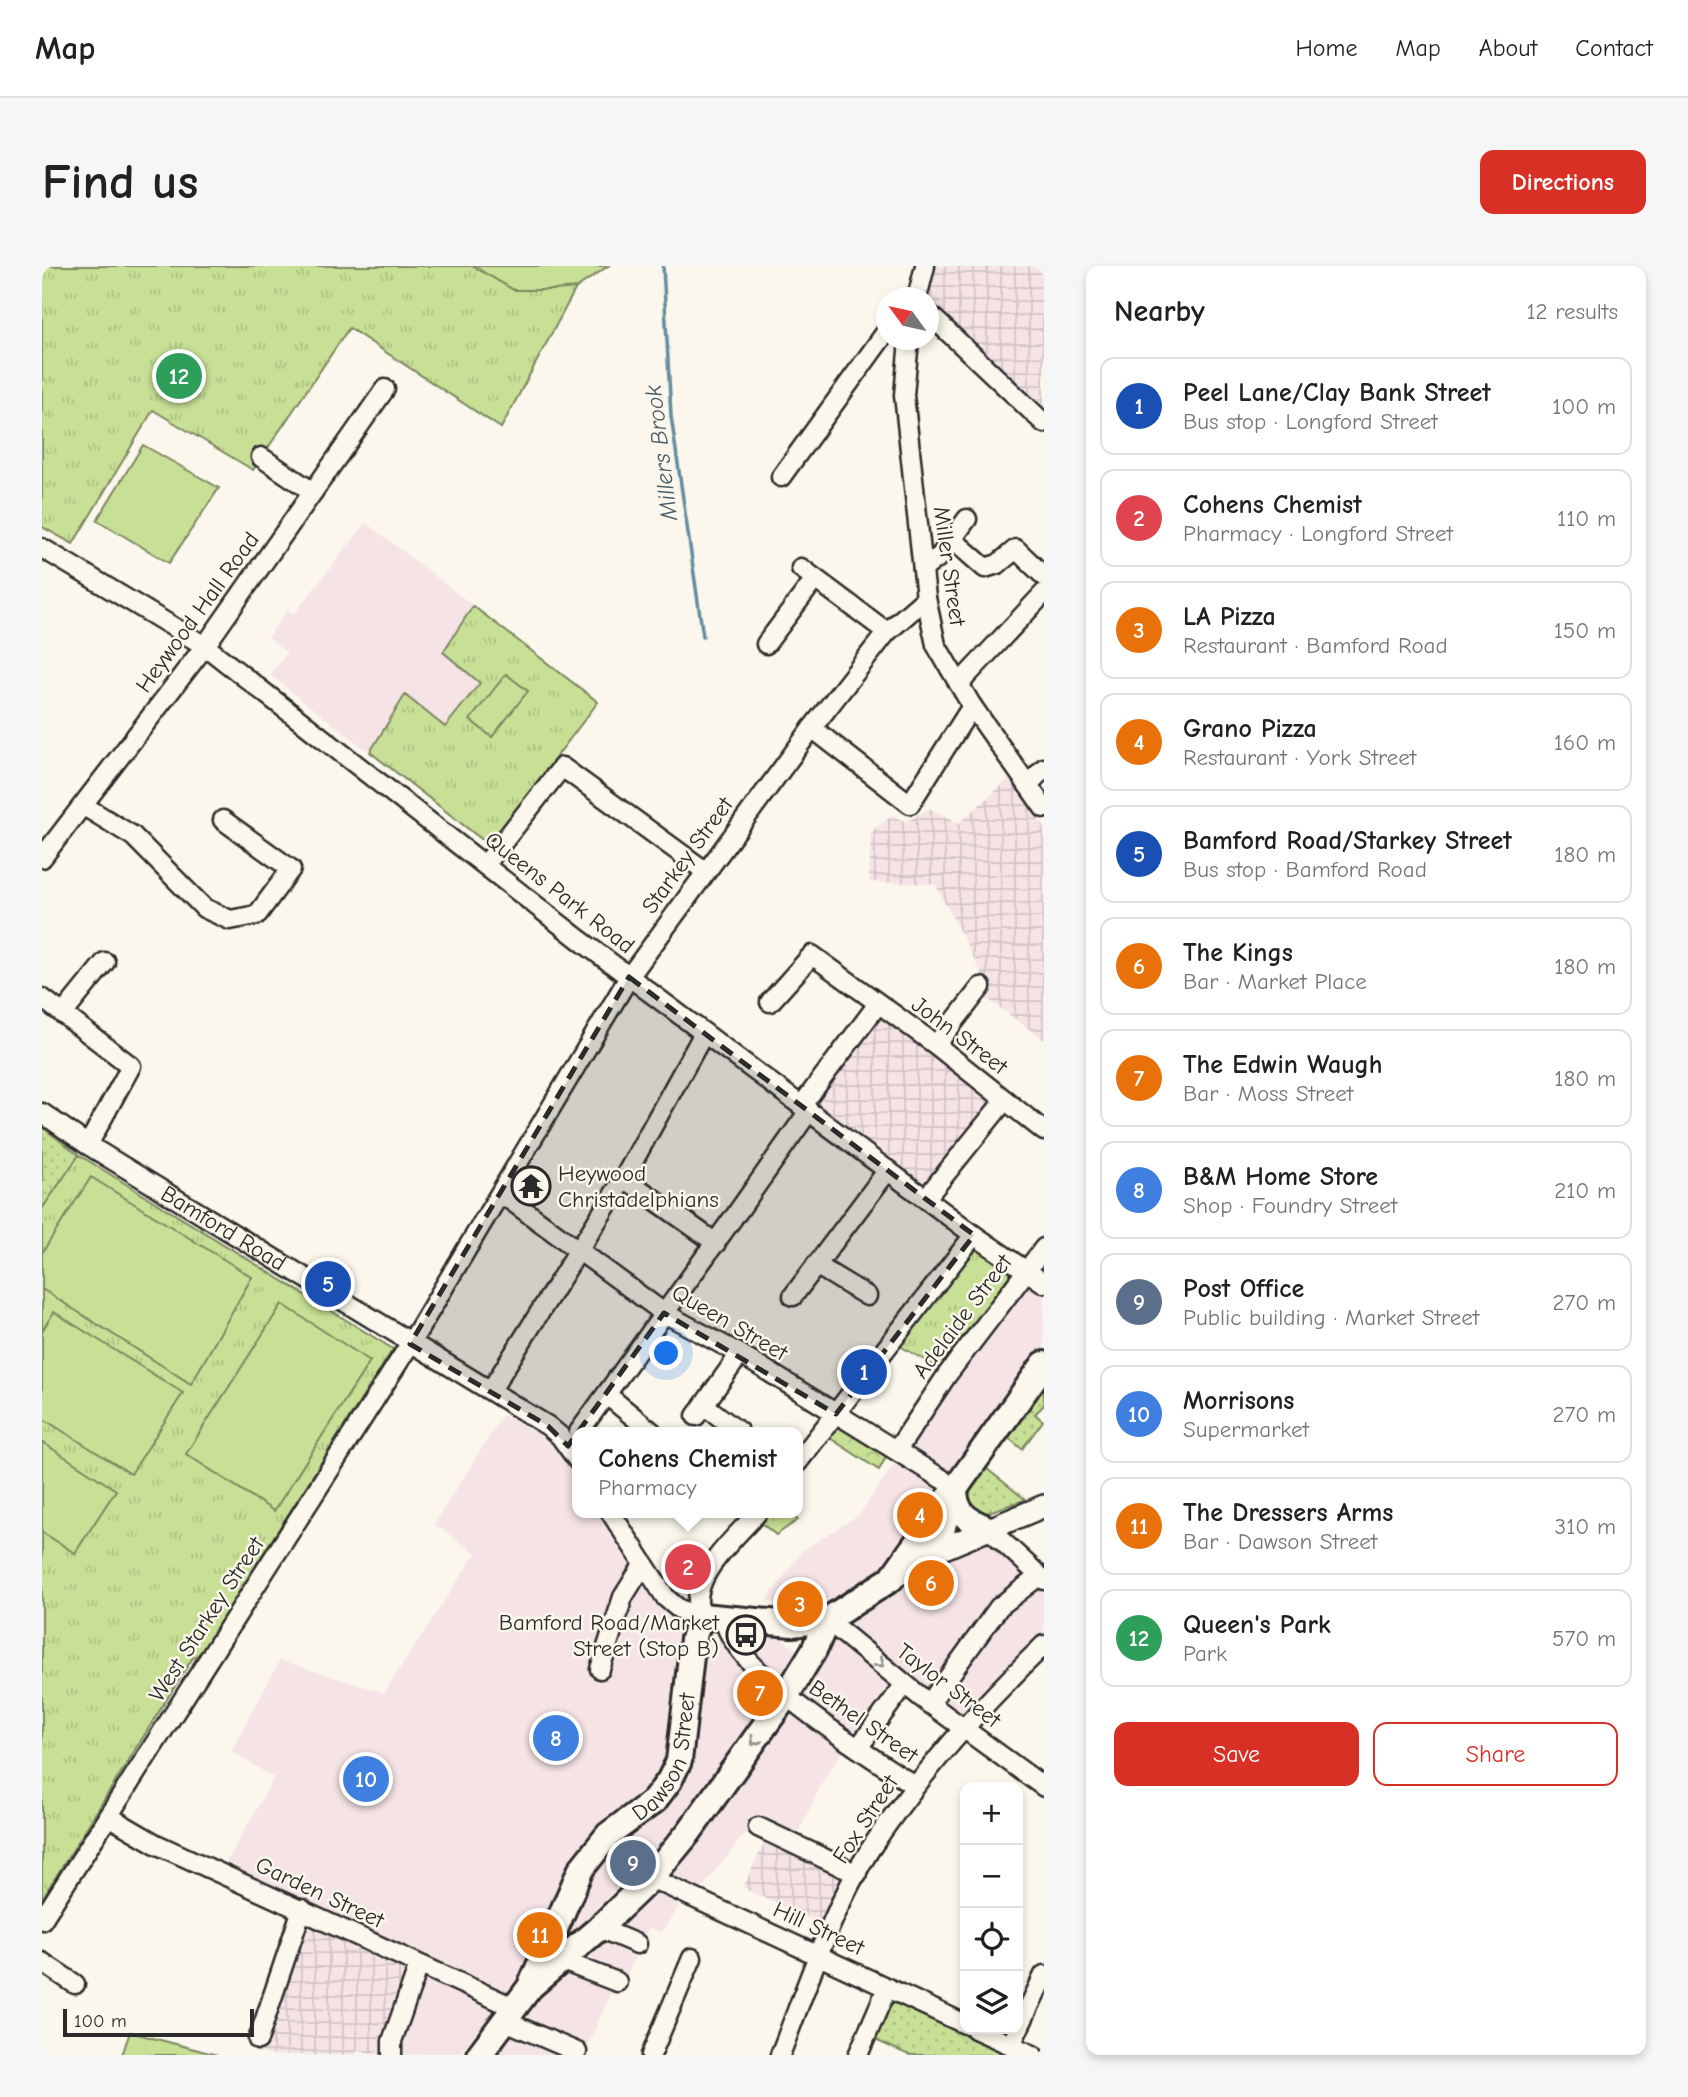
<!DOCTYPE html>
<html lang="en">
<head>
<meta charset="utf-8">
<style>
	:root { --surface:#fff; --page:#f6f6f6; --text:#202124; --muted:#757577; --line:#e0e0e0; --accent:#d93025 }
	body { margin:0; font-family:"Comic Neue",sans-serif; background:var(--page); color:var(--text) }
	.controls { position:absolute; right:21px; bottom:21px; display:grid; overflow:hidden; border-radius:14px; box-shadow:0 4px 10px #0003 }
	.controls button { width:63px; height:63px; display:grid; place-items:center; padding:0; border:0; border-bottom:2px solid var(--line); background:var(--surface); color:var(--text); font:35px sans-serif }
	.compass { position:absolute; left:834px; top:21px; width:63px; height:63px; border-radius:50%; background:var(--surface); box-shadow:0 4px 10px #0003; rotate:303deg }
	.scale { position:absolute; left:21px; bottom:18px; width:191px; box-sizing:border-box; padding-left:7px; border:4px solid #2b2b2b; border-top:0; font-size:19px; line-height:24px; white-space:nowrap; color:#2b2b2b; -webkit-text-stroke:5px #fbf7ec; paint-order:stroke }
	.you { position:absolute; left:625px; top:1088px; width:24px; height:24px; margin:-18px; border:5px solid #fff; border-radius:50%; background:#1a73e8; box-shadow:0 0 0 10px #1a73e833 }
	.badge { display:grid; place-items:center; width:46px; height:46px; border-radius:50%; background:var(--accent); color:#fff; font-size:23px; font-weight:700 }
	.pin { position:absolute; translate:-50% -50%; border:4px solid #fff; box-shadow:0 2px 7px #0006 }
	.popup { position:absolute; left:530px; top:1161px; width:231px; height:91px; box-sizing:border-box; display:grid; place-content:center; border-radius:14px; background:var(--surface); filter:drop-shadow(0 2px 5px #0005); font-size:23px; white-space:nowrap; color:var(--muted) }
	.popup b { font-size:26px; color:var(--text) }
	.popup::after { content:''; position:absolute; left:50%; top:100%; margin-left:-14px; border:14px solid transparent; border-top-color:var(--surface) }
	.list { margin:0; padding:0; list-style:none }
	h2 { display:flex; justify-content:space-between; align-items:center; height:91px; margin:0; padding:0 28px; font-size:30px }
	h2 small { font-size:23px; font-weight:400; color:var(--muted) }
	.list li { display:grid; grid-template-columns:46px 1fr auto; gap:21px; align-items:center; box-sizing:border-box; height:98px; margin:0 14px 14px; padding:0 14px; border:2px solid var(--line); border-radius:14px }
	.list b { display:block; font-size:26px; white-space:nowrap }
	.list p { margin:0; font-size:23px; white-space:nowrap; color:var(--muted) }
	.list em { font-size:23px; font-style:normal; color:var(--muted) }
	.actions { display:flex; gap:14px; padding:21px 28px }
	.actions a { flex:1; padding:16px 0; border:2px solid var(--accent); border-radius:14px; text-align:center; font-size:24px; color:var(--accent) }
	.actions .main { background:var(--accent); color:#fff }
	.icon { flex:none; width:38px; height:38px; fill:none; stroke:currentColor; stroke-width:2; stroke-linecap:round; stroke-linejoin:round }
	.map { position:relative; flex:none; width:1002px; height:1789px; overflow:hidden; border-radius:14px }
	header { display:flex; align-items:center; gap:42px; box-sizing:border-box; height:98px; padding:0 35px; background:var(--surface); border-bottom:2px solid var(--line) }
	header strong { font-size:33px }
	nav { display:flex; gap:38px; margin-inline-start:auto; font-size:24px }
	.intro { display:flex; align-items:center; justify-content:space-between; box-sizing:border-box; height:168px; padding:0 42px }
	h1 { margin:0; font-size:49px }
	.button { padding:18px 32px; border-radius:14px; background:var(--accent); color:#fff; font-size:24px; font-weight:700 }
	main { display:flex; gap:42px; padding:0 42px }
	aside { flex:1; background:var(--surface); border-radius:14px; box-shadow:0 4px 10px #0003 }
	.map>svg:first-child { display:block }
	.built { fill:#f5e3e5 }
	.industrial { fill:url(#industrial-grid) }
	.grass { fill:url(#grass-dots); stroke:#7a8660; stroke-width:2 }
	.forest { fill:url(#forest-crowns); stroke:#7a8660; stroke-width:2 }
	.park { fill:url(#park-tufts); stroke:#7a8660; stroke-width:2 }
	.pitch { fill:#c8e096; stroke:#7a8660; stroke-width:2 }
	.lines { fill:none; stroke-linecap:round; stroke-linejoin:round }
	.stream { stroke:#658c9f; stroke-width:3.5 }
	.minor-casing { stroke:#2b2b2b; stroke-width:23 }
	.major-casing { stroke:#2b2b2b; stroke-width:26 }
	.highway-casing { stroke:#2b2b2b; stroke-width:30 }
	.minor { stroke:#fbf7ec; stroke-width:18 }
	.major { stroke:#fbf7ec; stroke-width:21 }
	.highway { stroke:#fbf7ec; stroke-width:24 }
	.oneway { stroke:#93918c }
	.marked { fill:#2b2b2b; fill-opacity:0.2; stroke:#2b2b2b; stroke-width:5; stroke-dasharray:14 9; stroke-linejoin:round }
	.labels { text-anchor:middle; stroke-width:5; stroke-linejoin:round; paint-order:stroke }
	.street-label { font-size:23px; fill:#2b2b2b; stroke:#fbf7ec }
	.poi-label { font-size:23px; fill:#2b2b2b; stroke:#fbf7ec; text-anchor:start }
	.water-label { font-size:24px; font-style:italic; fill:#485c65; stroke:#fbf7ec }
</style>
</head>
<body>
<header>
<strong>Map</strong>
<nav><a>Home</a><a>Map</a><a>About</a><a>Contact</a></nav>
</header>
<div class="intro"><h1>Find us</h1><a class="button">Directions</a></div>
<main>
<div class="map">
<svg width="1002" height="1789" viewBox="0 0 1002 1789">
	<defs>
		<pattern id="industrial-grid" width="8" height="8" patternUnits="userSpaceOnUse" patternTransform="scale(1.75)"><rect width="8" height="8" fill="#f5e3e5"/><path d="M0 4h8M4 0v8" fill="none" stroke="#d2c3c5"/></pattern>
		<pattern id="grass-dots" width="8" height="8" patternUnits="userSpaceOnUse" patternTransform="scale(1.75)"><rect width="8" height="8" fill="#c8e096"/><path d="M2 2h.1M6 6h.1" fill="none" stroke="#acc081" stroke-width="1.8" stroke-linecap="round"/></pattern>
		<pattern id="forest-crowns" width="20" height="18" patternUnits="userSpaceOnUse" patternTransform="scale(1.75)"><rect width="20" height="18" fill="#c8e096"/><path d="M2 6a3 3 0 1 1 6 0M12 15a3 3 0 1 1 6 0" fill="none" stroke="#acc081"/></pattern>
		<pattern id="park-tufts" width="24" height="20" patternUnits="userSpaceOnUse" patternTransform="scale(1.75)"><rect width="24" height="20" fill="#c8e096"/><path d="M3 7l-1-3M5 7V3M7 7l1-3M15 17l-1-3M17 17v-4M19 17l1-3" fill="none" stroke="#acc081"/></pattern>
	</defs>
	<rect width="100%" height="100%" fill="#fbf7ec"/>
	<filter id="ink" filterUnits="userSpaceOnUse"><feTurbulence type="fractalNoise" baseFrequency=".0143" numOctaves="2"/><feDisplacementMap in="SourceGraphic" scale="14" xChannelSelector="R" yChannelSelector="G"/><feConvolveMatrix kernelMatrix="1 2 1 2 8 2 1 2 1" color-interpolation-filters="sRGB"/></filter>
	<g filter="url(#ink)">
		<g class="built">
			<path d="M 324,257 L 556,436 L 447,579 L 228,409 L 245,387 L 226,371 L 246,344 L 252,348 Z"/>
			<path d="M 1002,991 L 1002,1082 L 885,1244 L 852,1299 L 799,1330 L 751,1339 L 724,1335 L 761,1284 L 817,1249 L 907,1119 Z"/>
			<path d="M 461,1149 L 515,1178 L 536,1211 L 536,1247 L 558,1247 L 588,1294 L 638,1356 L 639,1399 L 627,1481 L 608,1523 L 571,1551 L 518,1618 L 493,1689 L 467,1731 L 184,1597 L 232,1512 L 189,1485 L 238,1394 L 342,1427 L 434,1287 L 392,1258 Z"/>
			<path d="M 947,1274 L 1002,1323 L 1002,1366 L 965,1398 L 914,1454 L 854,1408 L 783,1511 L 754,1571 L 717,1550 L 656,1627 L 626,1612 L 625,1603 L 742,1448 L 788,1380 L 811,1355 L 829,1338 L 870,1313 Z"/>
			<path d="M 729,1365 L 758,1386 L 632,1563 L 532,1665 L 526,1660 L 539,1622 L 565,1584 L 637,1521 L 655,1391 L 664,1378 L 694,1367 Z"/>
			<path d="M 609,1624 L 638,1640 L 619,1666 L 606,1662 L 577,1728 L 569,1726 L 542,1789 L 516,1785 L 514,1789 L 454,1789 L 490,1738 L 533,1692 Z"/>
			<path d="M 366,1700 L 455,1745 L 415,1789 L 334,1789 Z"/>
		</g>
		<g class="industrial">
			<path d="M 892,0 L 1002,0 L 1002,151 L 887,36 L 884,32 Z"/>
			<path d="M 968,512 L 1002,560 L 1002,774 L 939,728 L 946,720 L 893,618 L 827,616 L 829,566 L 851,549 L 864,556 L 888,542 L 917,557 Z"/>
			<path d="M 838,749 L 951,835 L 884,918 L 773,839 Z"/>
			<path d="M 724,1573 L 804,1612 L 781,1659 L 701,1622 Z"/>
			<path d="M 264,1654 L 366,1700 L 334,1789 L 316,1784 L 313,1789 L 226,1789 L 216,1786 Z"/>
		</g>
		<g class="grass">
			<path d="M 0,861 L 37,889 L 0,943 Z"/>
			<path d="M 1002,1116 L 1002,1139 L 993,1148 L 1001,1155 L 980,1183 L 963,1169 Z"/>
			<path d="M 940,1199 L 983,1233 L 982,1234 L 938,1249 L 921,1235 Z"/>
			<path d="M 854,1737 L 959,1783 L 956,1789 L 867,1789 L 831,1773 L 848,1738 Z"/>
		</g>
		<g class="forest">
			<path d="M 798,1159 L 845,1189 L 837,1204 L 788,1172 Z"/>
			<path d="M 725,1247 L 748,1247 L 756,1254 L 734,1269 L 718,1256 Z"/>
		</g>
		<g class="park">
			<path d="M 0,0 L 431,0 L 472,24 L 534,22 L 459,162 L 307,62 L 211,204 L 111,144 L 31,278 L 0,261 Z"/>
			<path d="M 431,340 L 556,436 L 447,579 L 328,486 L 363,429 L 403,461 L 438,417 L 401,386 Z"/>
			<path d="M 37,889 L 351,1083 L 159,1386 L 150,1393 L 0,1633 L 0,943 Z"/>
			<path d="M 933,980 L 970,1006 L 898,1103 L 858,1080 Z"/>
		</g>
		<g class="pitch">
			<path d="M 431,0 L 566,0 L 534,22 L 513,24 L 472,24 Z"/>
			<path d="M 101,179 L 177,222 L 127,297 L 55,254 Z"/>
			<path d="M 464,408 L 486,425 L 450,471 L 428,454 Z"/>
			<path d="M 49,911 L 210,1011 L 149,1118 L 0,1023 L 0,987 Z"/>
			<path d="M 240,1038 L 328,1095 L 232,1245 L 144,1188 Z"/>
			<path d="M 12,1046 L 141,1127 L 89,1208 L 0,1152 L 0,1065 Z"/>
			<path d="M 0,1176 L 74,1224 L 33,1287 L 0,1266 Z"/>
			<path d="M 88,1766 L 175,1789 L 80,1789 Z"/>
		</g>
		<g class="lines">
			<path class="stream" d="M 621,0 L 629,150 L 661,370"/>
			<g class="minor-casing">
				<g id="minor">
					<path d="M 875,32 L 883,0"/>
					<path d="M 886,47 L 1002,157"/>
					<path d="M 867,74 L 862,129 L 884,332 L 894,379 L 930,440 L 1002,542"/>
					<path d="M 219,191 L 271,226"/>
					<path d="M 739,211 L 844,66"/>
					<path d="M 910,273 L 943,302 L 956,298 L 974,283 L 1002,310"/>
					<path d="M 0,282 L 163,380 L 538,674 L 932,969 L 1002,1017"/>
					<path d="M 759,302 L 845,366"/>
					<path d="M 881,303 L 898,290 L 925,253"/>
					<path d="M 724,378 L 773,313"/>
					<path d="M 917,418 L 1002,327"/>
					<path d="M 770,462 L 868,538 L 930,440"/>
					<path d="M 986,519 L 1002,502"/>
					<path d="M 42,540 L 91,570 L 162,642 L 188,654 L 215,649 L 249,603 L 181,554"/>
					<path d="M 0,592 L 163,380 L 343,123"/>
					<path d="M 443,599 L 520,501 L 663,605"/>
					<path d="M 0,732 L 89,800 L 46,879"/>
					<path d="M 728,736 L 770,689 L 894,779 L 1002,865"/>
					<path d="M 21,748 L 63,696"/>
					<path d="M 894,779 L 939,721"/>
					<path d="M 760,839 L 836,738"/>
					<path id="s1" d="M 0,847 L 46,879 L 506,1160 L 518,1170 L 536,1195"/>
					<path d="M 582,912 L 674,977"/>
					<path d="M 460,928 L 622,1047 L 698,1088 L 900,1213"/>
					<path d="M 884,932 L 963,834"/>
					<path d="M 695,947 L 767,845"/>
					<path d="M 774,999 L 825,1030"/>
					<path d="M 751,1030 L 846,904"/>
					<path d="M 449,1124 L 582,912 L 662,767"/>
					<path d="M 565,1129 L 610,1166"/>
					<path d="M 662,1139 L 697,1166"/>
					<path d="M 654,1150 L 698,1088"/>
					<path d="M 537,1166 L 691,952"/>
					<path d="M 855,1184 L 905,1109 L 1002,982"/>
					<path d="M 756,1196 L 932,969"/>
					<path d="M 569,1247 L 624,1332 L 637,1343 L 659,1350"/>
					<path d="M 947,1263 L 1002,1314"/>
					<path d="M 659,1350 C 643,1313 693,1273 715,1247"/>
					<path d="M 682,1351 C 687,1404 828,1490 873,1520"/>
					<path d="M 785,1354 L 880,1432 L 1002,1521"/>
					<path d="M 558,1403 L 581,1331 L 601,1299"/>
					<path d="M 887,1438 L 957,1341 L 997,1310"/>
					<path d="M 816,1482 L 863,1418"/>
					<path d="M 66,1550 L 114,1578 L 473,1742"/>
					<path d="M 716,1561 L 815,1608"/>
					<path d="M 609,1612 L 923,1758"/>
					<path d="M 0,1654 L 368,1078 L 587,711 L 770,462 L 845,366 L 884,332"/>
					<path d="M 557,1662 L 595,1678"/>
					<path d="M 518,1694 L 575,1716"/>
					<path d="M 0,1696 L 33,1718"/>
					<path d="M 463,1755 L 535,1786"/>
					<path d="M 933,1763 L 991,1789"/>
					<path d="M 216,1774 L 260,1643"/>
					<path d="M 969,1779 L 1002,1709"/>
					<path d="M 350,1789 L 350,1775 L 377,1699"/>
					<path d="M 609,1789 L 650,1692"/>
					<path d="M 738,1789 C 764,1723 789,1645 827,1585 C 876,1510 938,1441 1002,1379"/>
					<path d="M 816,1789 L 845,1722"/>
				</g>
			</g>
			<g class="major-casing">
				<path id="major" d="M 851,1312 L 895,1285 L 1002,1240"/>
			</g>
			<g class="highway-casing">
				<g id="highway">
					<path d="M 913,1222 C 913,1248 925,1254 947,1263"/>
					<path d="M 895,1285 L 905,1245"/>
					<path id="s2" d="M 488,1721 L 539,1603 L 566,1569 L 612,1535 L 627,1515 L 637,1495 L 651,1373 L 659,1350 L 750,1358 L 785,1354 L 849,1313 L 1002,1098"/>
					<path d="M 437,1789 L 488,1721 L 557,1662 L 609,1612 L 647,1566 L 744,1430 L 772,1384 L 785,1354"/>
				</g>
			</g>
			<use href="#minor" class="minor"/>
			<use href="#major" class="major"/>
			<use href="#highway" class="highway"/>
		</g>
		<defs><path id="oneway-chevron" d="M-2-3.5L2.5 0L-2 3.5" fill="none" stroke-width="1.6" stroke-linecap="round" stroke-linejoin="round" transform="scale(1.75)"/></defs>
		<g class="oneway">
			<use href="#oneway-chevron" transform="translate(838 1397) rotate(40)"/>
			<use href="#oneway-chevron" transform="translate(713 1475) rotate(125)"/>
		</g>
	</g>
	<path class="marked" d="M 587,711 L 932,969 L 794,1148 L 622,1047 L 526,1180 L 506,1160 L 368,1078 Z"/>
	<defs>
		<g id="temple-ring" transform="scale(2.0125)"><circle r="9.5" fill="#fbf7ec" stroke="#2b2b2b" stroke-width="1.5"/><path d="M0-6L5-2H3V0L6.5 2.5H4V6H1.5V3h-3V6H-4V2.5H-6.5L-3 0V-2H-5Z" fill="#2b2b2b"/></g>
		<g id="bus-ring" transform="scale(2.0125)"><circle r="9.5" fill="#fbf7ec" stroke="#2b2b2b" stroke-width="1.5"/><path d="M-5-6H5V4H4V6H2V4H-2V6H-4V4H-5ZM-3.5-4V0h7V-4ZM-3.5 1.2v1.5H-2V1.2ZM2 1.2v1.5H3.5V1.2Z" fill="#2b2b2b"/></g>
	</defs>
	<g fill-rule="evenodd">
		<use href="#temple-ring" x="489" y="920"/>
		<use href="#bus-ring" x="704" y="1369"/>
	</g>
	<g class="labels">
		<g class="street-label">
			<text transform="translate(908 300) rotate(82)" y="8">Miller Street</text>
			<text transform="translate(155 346) rotate(-54)" y="8">Heywood Hall Road</text>
			<text transform="translate(645 589) rotate(-54)" y="8">Starkey Street</text>
			<text transform="translate(518 626) rotate(38)" y="8">Queens Park Road</text>
			<text transform="translate(918 769) rotate(37)" y="8">John Street</text>
			<text dy="8" stroke="none"><textPath href="#s1" startOffset="215">Bamford Road</textPath></text>
			<text transform="translate(920 1050) rotate(-53)" y="8">Adelaide Street</text>
			<text transform="translate(688 1056) rotate(30)" y="8">Queen Street</text>
			<text transform="translate(164 1353) rotate(-57)" y="8">West Starkey Street</text>
			<text transform="translate(907 1419) rotate(37)" y="8">Taylor Street</text>
			<text transform="translate(822 1455) rotate(35)" y="8">Bethel Street</text>
			<text dy="8" stroke="none"><textPath href="#s2" startOffset="275">Dawson Street</textPath></text>
			<text transform="translate(823 1553) rotate(-57)" y="8">Fox Street</text>
			<text transform="translate(278 1626) rotate(25)" y="8">Garden Street</text>
			<text transform="translate(777 1662) rotate(25)" y="8">Hill Street</text>
		</g>
		<g class="poi-label">
			<text x="516" y="915">Heywood<tspan x="516" dy="26">Christadelphians</tspan></text>
			<text x="677" y="1364" text-anchor="end">Bamford Road/Market<tspan x="677" dy="26">Street (Stop B)</tspan></text>
		</g>
		<g class="water-label">
			<text transform="translate(619 187) rotate(-97)" y="8">Millers Brook</text>
		</g>
	</g>
</svg>
<div class="controls">
<button>+</button>
<button>−</button>
<button><svg class="icon" aria-label="locate" viewBox="0 0 24 24"><circle cx="12" cy="12" r="6"/><path d="M12 2v4M12 18v4M2 12h4M18 12h4"/></svg></button>
<button><svg class="icon" aria-label="layers" viewBox="0 0 24 24"><path d="M12 4l9 5-9 5-9-5zM3 14l9 5 9-5"/></svg></button>
</div>
<svg class="compass" viewBox="-18 -18 36 36"><path d="M0-13l5 13h-10z" fill="#e53935"/><path d="M0 13l5-13h-10z" fill="#757577"/></svg>
<div class="scale">100 m</div>
<div class="you"></div>
<div class="pin badge" style="left:822px;top:1106px;background:#1a4fb4">1</div>
<div class="pin badge" style="left:646px;top:1301px;background:#e0444e">2</div>
<div class="popup"><b>Cohens Chemist</b>Pharmacy</div>
<div class="pin badge" style="left:758px;top:1338px;background:#e8710a">3</div>
<div class="pin badge" style="left:878px;top:1249px;background:#e8710a">4</div>
<div class="pin badge" style="left:286px;top:1018px;background:#1a4fb4">5</div>
<div class="pin badge" style="left:889px;top:1317px;background:#e8710a">6</div>
<div class="pin badge" style="left:718px;top:1427px;background:#e8710a">7</div>
<div class="pin badge" style="left:514px;top:1472px;background:#3f7fe0">8</div>
<div class="pin badge" style="left:591px;top:1597px;background:#5c6f8a">9</div>
<div class="pin badge" style="left:324px;top:1513px;background:#3f7fe0">10</div>
<div class="pin badge" style="left:498px;top:1669px;background:#e8710a">11</div>
<div class="pin badge" style="left:137px;top:110px;background:#2e9e5b">12</div>
</div>
<aside>
<h2>Nearby<small>12 results</small></h2>
<ul class="list">
<li><span class="badge" style="background:#1a4fb4">1</span><div><b>Peel Lane/Clay Bank Street</b><p>Bus stop · Longford Street</p></div><em>100 m</em></li>
<li><span class="badge" style="background:#e0444e">2</span><div><b>Cohens Chemist</b><p>Pharmacy · Longford Street</p></div><em>110 m</em></li>
<li><span class="badge" style="background:#e8710a">3</span><div><b>LA Pizza</b><p>Restaurant · Bamford Road</p></div><em>150 m</em></li>
<li><span class="badge" style="background:#e8710a">4</span><div><b>Grano Pizza</b><p>Restaurant · York Street</p></div><em>160 m</em></li>
<li><span class="badge" style="background:#1a4fb4">5</span><div><b>Bamford Road/Starkey Street</b><p>Bus stop · Bamford Road</p></div><em>180 m</em></li>
<li><span class="badge" style="background:#e8710a">6</span><div><b>The Kings</b><p>Bar · Market Place</p></div><em>180 m</em></li>
<li><span class="badge" style="background:#e8710a">7</span><div><b>The Edwin Waugh</b><p>Bar · Moss Street</p></div><em>180 m</em></li>
<li><span class="badge" style="background:#3f7fe0">8</span><div><b>B&amp;M Home Store</b><p>Shop · Foundry Street</p></div><em>210 m</em></li>
<li><span class="badge" style="background:#5c6f8a">9</span><div><b>Post Office</b><p>Public building · Market Street</p></div><em>270 m</em></li>
<li><span class="badge" style="background:#3f7fe0">10</span><div><b>Morrisons</b><p>Supermarket</p></div><em>270 m</em></li>
<li><span class="badge" style="background:#e8710a">11</span><div><b>The Dressers Arms</b><p>Bar · Dawson Street</p></div><em>310 m</em></li>
<li><span class="badge" style="background:#2e9e5b">12</span><div><b>Queen's Park</b><p>Park</p></div><em>570 m</em></li>
</ul>
<div class="actions"><a class="main">Save</a><a>Share</a></div>
</aside>
</main>
</body>
</html>
